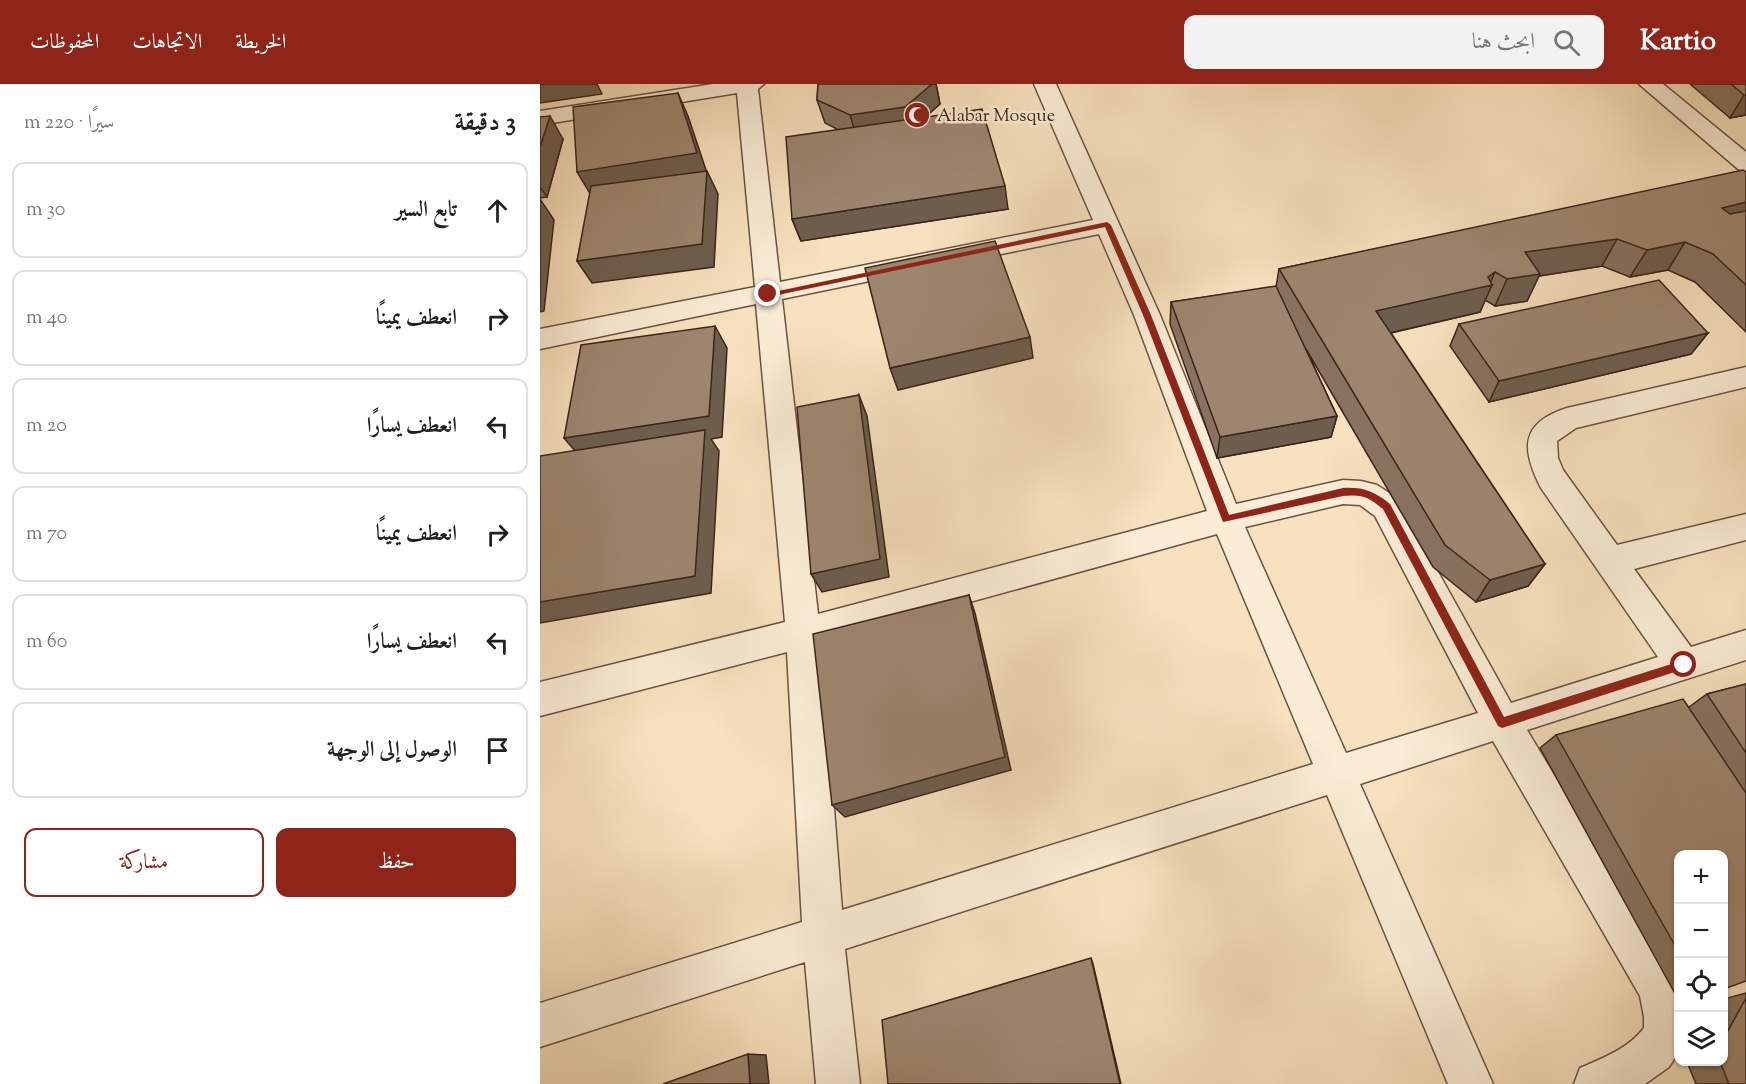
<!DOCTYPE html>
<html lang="ar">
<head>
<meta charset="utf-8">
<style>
	:root { --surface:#fff; --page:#f2f2f2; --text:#202124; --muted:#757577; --line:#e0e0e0; --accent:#8f2418 }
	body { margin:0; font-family:"Sorts Mill Goudy",Amiri,serif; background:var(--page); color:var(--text); direction:rtl }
	.controls { position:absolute; right:18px; bottom:18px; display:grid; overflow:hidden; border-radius:12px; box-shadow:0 2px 4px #0004 }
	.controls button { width:54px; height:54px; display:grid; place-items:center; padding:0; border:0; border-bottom:2px solid var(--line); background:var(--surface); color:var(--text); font:30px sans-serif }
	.stop { position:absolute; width:18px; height:18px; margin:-14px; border:4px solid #8f2418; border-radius:50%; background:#fff }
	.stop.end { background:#8f2418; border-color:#fff; box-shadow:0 2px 6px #0008 }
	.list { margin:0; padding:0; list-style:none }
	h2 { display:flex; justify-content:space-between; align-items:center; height:78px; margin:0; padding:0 24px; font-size:26px }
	h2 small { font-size:20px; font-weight:400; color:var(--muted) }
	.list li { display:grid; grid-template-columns:39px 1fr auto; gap:18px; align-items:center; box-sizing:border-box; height:96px; margin:0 12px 12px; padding:0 12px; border:2px solid var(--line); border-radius:12px }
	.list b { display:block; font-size:22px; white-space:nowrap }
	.list em { font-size:20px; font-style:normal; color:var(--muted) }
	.actions { display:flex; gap:12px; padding:18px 24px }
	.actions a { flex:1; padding:14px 0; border:2px solid var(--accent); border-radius:12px; text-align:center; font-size:21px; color:var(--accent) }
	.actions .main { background:var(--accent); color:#fff }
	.icon { flex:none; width:33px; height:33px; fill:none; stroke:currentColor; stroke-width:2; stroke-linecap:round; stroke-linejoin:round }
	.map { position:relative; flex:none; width:1206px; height:1000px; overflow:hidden; direction:ltr }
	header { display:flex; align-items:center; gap:36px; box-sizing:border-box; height:84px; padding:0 30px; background:var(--accent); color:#fff }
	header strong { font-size:28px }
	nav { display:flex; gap:33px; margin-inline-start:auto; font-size:21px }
	.search { width:420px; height:54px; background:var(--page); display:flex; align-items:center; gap:15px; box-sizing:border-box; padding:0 21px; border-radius:12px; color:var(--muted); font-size:22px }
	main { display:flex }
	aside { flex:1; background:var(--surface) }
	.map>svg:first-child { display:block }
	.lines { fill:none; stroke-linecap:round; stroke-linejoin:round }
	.street-casing { stroke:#6b5342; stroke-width:3 }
	.street { fill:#faecd5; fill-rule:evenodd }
	.wall { fill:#87735f; stroke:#3c2419; stroke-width:1.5 }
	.shaded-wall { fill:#6e5e4e; stroke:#3c2419; stroke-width:1.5 }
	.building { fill:#9d866f; stroke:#3c2419; stroke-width:1.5 }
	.route { fill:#8f2418 }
	.labels { text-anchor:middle; stroke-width:5; stroke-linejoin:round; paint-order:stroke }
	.far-poi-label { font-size:18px; fill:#3c2419; stroke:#faecd5; text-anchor:start }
</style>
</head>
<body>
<header>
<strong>Kartio</strong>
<div class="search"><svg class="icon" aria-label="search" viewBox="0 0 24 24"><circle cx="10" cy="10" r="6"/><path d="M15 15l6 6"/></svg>ابحث هنا</div>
<nav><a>الخريطة</a><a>الاتجاهات</a><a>المحفوظات</a></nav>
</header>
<main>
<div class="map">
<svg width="1206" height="1000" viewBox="0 0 1206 1000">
	<rect width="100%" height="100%" fill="#f7e1be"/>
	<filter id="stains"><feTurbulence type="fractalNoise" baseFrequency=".00333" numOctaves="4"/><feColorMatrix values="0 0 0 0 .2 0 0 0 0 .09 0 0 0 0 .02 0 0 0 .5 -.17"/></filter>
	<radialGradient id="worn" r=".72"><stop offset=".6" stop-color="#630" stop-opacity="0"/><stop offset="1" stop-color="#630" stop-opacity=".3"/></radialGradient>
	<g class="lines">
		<g class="street-casing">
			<g id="street">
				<path d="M 173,0 L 224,0 L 218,5 L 240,198 L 553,136 L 494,0 L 516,0 L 620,231 L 696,420 L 803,396 L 821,397 L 837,401 L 857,414 L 971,619 L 1118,573 L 1001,404 C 981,365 980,339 1027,324 L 1206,283 L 1206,303 L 1036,344 L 1017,357 L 1018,374 L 1023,386 L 1077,461 L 1206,430 L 1206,456 L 1094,485 L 1151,563 L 1206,546 L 1206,576 L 987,646 L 1134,890 L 1138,901 L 1138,969 L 1129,983 L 1105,1000 L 1034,1000 L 1040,984 C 1063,974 1088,965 1104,944 L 1104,933 L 1100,912 L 953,657 L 820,700 L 953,1000 L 908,1000 L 787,711 L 305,865 L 320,1000 L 276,1000 L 265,878 L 0,963 L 0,919 L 262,838 L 247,568 L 0,632 L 0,598 L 245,538 L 216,220 L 0,265 L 0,245 L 215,203 L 197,9 L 0,41 L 0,27 ZM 559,150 L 594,231 L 667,427 L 278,530 L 242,215 ZM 803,420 L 820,421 L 835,432 L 938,629 L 806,669 L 705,443 ZM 677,450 L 773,680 L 302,826 L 281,559 Z"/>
				<path d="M 1099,0 L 1123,0 L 1206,68 L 1206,87 L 1198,85 Z"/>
			</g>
		</g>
		<use href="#street" class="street"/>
	</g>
	<g class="wall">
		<path d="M 278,0 L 396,0 L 400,20 L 385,33 L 468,125 L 261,157 L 252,135 L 299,46 L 285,39 L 277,16 Z"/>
		<path d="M 1150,0 L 1206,0 L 1206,31 L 1190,34 Z"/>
		<path d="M 0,33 L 23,55 L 7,113 L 0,114 Z"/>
		<path d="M 1206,88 L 1206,248 L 1155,198 L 1128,186 L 1090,193 L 1062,182 L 999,192 L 987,217 L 955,222 L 945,216 L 940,228 L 851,249 L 1005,480 L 988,502 L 936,518 L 893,483 L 766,265 L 797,332 L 791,353 L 677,374 L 630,240 L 631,218 L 736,203 L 739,185 Z"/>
		<path d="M 919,240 L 1168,249 L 1151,270 L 949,318 L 910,262 Z"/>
		<path d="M 1206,600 L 1206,897 L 1138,771 L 1138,915 L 1000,664 L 1016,651 L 1149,623 L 1167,610 Z"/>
		<path d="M 1206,909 L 1206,1000 L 1156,1000 L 1147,978 L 1184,978 L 1184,915 Z"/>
	</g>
	<g class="shaded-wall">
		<path d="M 0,0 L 57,0 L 62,10 L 0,19 Z"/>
		<path d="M 392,0 L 396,0 L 400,20 L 371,46 L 317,54 L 310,31 Z"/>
		<path d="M 138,9 L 148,32 L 167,89 L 167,87 L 178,110 L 174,183 L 52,199 L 37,177 L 51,111 L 37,88 Z"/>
		<path d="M 1204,11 L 1206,11 L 1206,31 L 1190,34 Z"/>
		<path d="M 10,32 L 23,55 L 7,113 L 0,103 L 0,63 Z"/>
		<path d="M 465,102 L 468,125 L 261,157 L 252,135 Z"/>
		<path d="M 0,115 L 14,136 L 4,227 L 0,228 Z"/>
		<path d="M 1206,118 L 1206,142 L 1164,151 L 1182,124 Z"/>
		<path d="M 1077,155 L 1062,182 L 999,192 L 987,217 L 955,222 L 967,195 L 985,168 Z"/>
		<path d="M 1145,158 L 1128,186 L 1090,193 L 1107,166 Z"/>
		<path d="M 955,188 L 949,202 L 952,201 L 940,228 L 828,254 L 836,227 L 948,193 Z"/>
		<path d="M 175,242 L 187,264 L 182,353 L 171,355 L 179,367 L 171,509 L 0,539 L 0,518 L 42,375 L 24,354 Z"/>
		<path d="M 1168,249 L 1151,270 L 949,318 L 959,297 Z"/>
		<path d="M 490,253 L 493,274 L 358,306 L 350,284 Z"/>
		<path d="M 319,311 L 327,332 L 349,493 L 282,508 L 271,490 Z"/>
		<path d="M 797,332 L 791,353 L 677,374 L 680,353 Z"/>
		<path d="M 1005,480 L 988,502 L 936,518 L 950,496 Z"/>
		<path d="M 429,511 L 435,529 L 471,686 L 305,733 L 292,721 Z"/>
		<path d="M 551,874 L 553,880 L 581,1000 L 580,1000 Z"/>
		<path d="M 208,970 L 226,971 L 229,1000 L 210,1000 Z"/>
	</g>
	<g class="building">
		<path d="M 278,0 L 392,0 L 365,23 L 310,31 L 277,16 Z"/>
		<path d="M 1191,0 L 1206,0 L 1206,11 L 1204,11 Z"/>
		<path d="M 138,9 L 157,69 L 37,88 L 33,23 Z"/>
		<path d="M 442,25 L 465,102 L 252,135 L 246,53 Z"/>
		<path d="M 10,32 L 0,63 L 0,33 Z"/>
		<path d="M 1203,86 L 1206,88 L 1206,118 L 1182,124 L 1190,130 L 1206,127 L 1206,201 L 1173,170 L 1145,158 L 1107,166 L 1077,155 L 985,168 L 1000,190 L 967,195 L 955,188 L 948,193 L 952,201 L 836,227 L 1005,480 L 950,496 L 905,461 L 739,185 Z"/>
		<path d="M 167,87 L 162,160 L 37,177 L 51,102 Z"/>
		<path d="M 455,157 L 490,253 L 350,284 L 325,184 Z"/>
		<path d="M 1119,196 L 1168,249 L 959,297 L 919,240 Z"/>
		<path d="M 736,202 L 797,332 L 680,353 L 631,218 Z"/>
		<path d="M 175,242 L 169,332 L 24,354 L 41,261 Z"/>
		<path d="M 319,311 L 340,475 L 271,490 L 257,323 Z"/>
		<path d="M 165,346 L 155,492 L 0,518 L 0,372 Z"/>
		<path d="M 429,511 L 465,673 L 292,721 L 273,550 Z"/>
		<path d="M 1206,600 L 1206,669 L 1167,610 Z"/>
		<path d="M 1143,615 L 1206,709 L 1206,897 L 1184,905 L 1184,771 L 1138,771 L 1138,867 L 1016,651 Z"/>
		<path d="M 551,874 L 580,1000 L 348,1000 L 342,936 Z"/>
		<path d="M 1206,914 L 1206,1000 L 1189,1000 L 1180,978 L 1184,978 L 1184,954 Z"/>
		<path d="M 208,970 L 210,1000 L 123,1000 Z"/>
	</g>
	<path class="route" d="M 567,138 L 571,141 L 611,231 L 689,431 L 803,404 C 823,403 834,407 850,420 L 964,633 L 1144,576 L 1149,581 L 1147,584 L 962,644 L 958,642 L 843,425 C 828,413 823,410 803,412 L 683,438 L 603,231 L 565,143 L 228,213 L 224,210 Z"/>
	<defs>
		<g id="mosque-disc" transform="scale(1.35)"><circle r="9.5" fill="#8f2418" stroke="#faecd5"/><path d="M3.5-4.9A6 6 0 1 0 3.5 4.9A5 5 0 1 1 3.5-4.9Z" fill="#fff"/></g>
	</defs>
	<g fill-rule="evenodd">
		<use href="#mosque-disc" x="377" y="31"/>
	</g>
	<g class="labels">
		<g class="far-poi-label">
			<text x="397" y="37">Alabar Mosque</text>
		</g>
	</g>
	<rect width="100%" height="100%" filter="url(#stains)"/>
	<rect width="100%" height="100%" fill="url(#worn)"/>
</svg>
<div class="controls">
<button>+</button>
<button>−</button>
<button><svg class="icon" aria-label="locate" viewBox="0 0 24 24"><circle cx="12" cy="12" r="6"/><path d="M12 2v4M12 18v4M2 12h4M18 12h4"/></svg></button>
<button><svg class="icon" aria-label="layers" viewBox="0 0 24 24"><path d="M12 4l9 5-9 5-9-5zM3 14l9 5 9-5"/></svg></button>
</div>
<div class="stop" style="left:1144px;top:581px"></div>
<div class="stop end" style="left:228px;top:210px"></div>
</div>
<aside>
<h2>3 دقيقة<small>سيرًا · 220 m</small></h2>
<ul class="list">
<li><svg class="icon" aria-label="ahead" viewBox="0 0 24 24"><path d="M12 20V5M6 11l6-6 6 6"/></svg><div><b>تابع السير</b></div><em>30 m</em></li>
<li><svg class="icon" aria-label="right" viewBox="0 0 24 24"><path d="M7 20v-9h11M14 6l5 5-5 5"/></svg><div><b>انعطف يمينًا</b></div><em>40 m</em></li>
<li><svg class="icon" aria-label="left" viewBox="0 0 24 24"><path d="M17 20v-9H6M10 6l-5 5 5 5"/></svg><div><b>انعطف يسارًا</b></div><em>20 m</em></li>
<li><svg class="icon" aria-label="right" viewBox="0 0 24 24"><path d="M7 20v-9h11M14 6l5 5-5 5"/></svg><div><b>انعطف يمينًا</b></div><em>70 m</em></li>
<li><svg class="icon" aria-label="left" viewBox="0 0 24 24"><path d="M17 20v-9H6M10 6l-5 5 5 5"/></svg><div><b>انعطف يسارًا</b></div><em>60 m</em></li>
<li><svg class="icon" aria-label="arrive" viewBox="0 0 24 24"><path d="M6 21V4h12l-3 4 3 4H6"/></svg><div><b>الوصول إلى الوجهة</b></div></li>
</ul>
<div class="actions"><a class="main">حفظ</a><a>مشاركة</a></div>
</aside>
</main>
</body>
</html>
